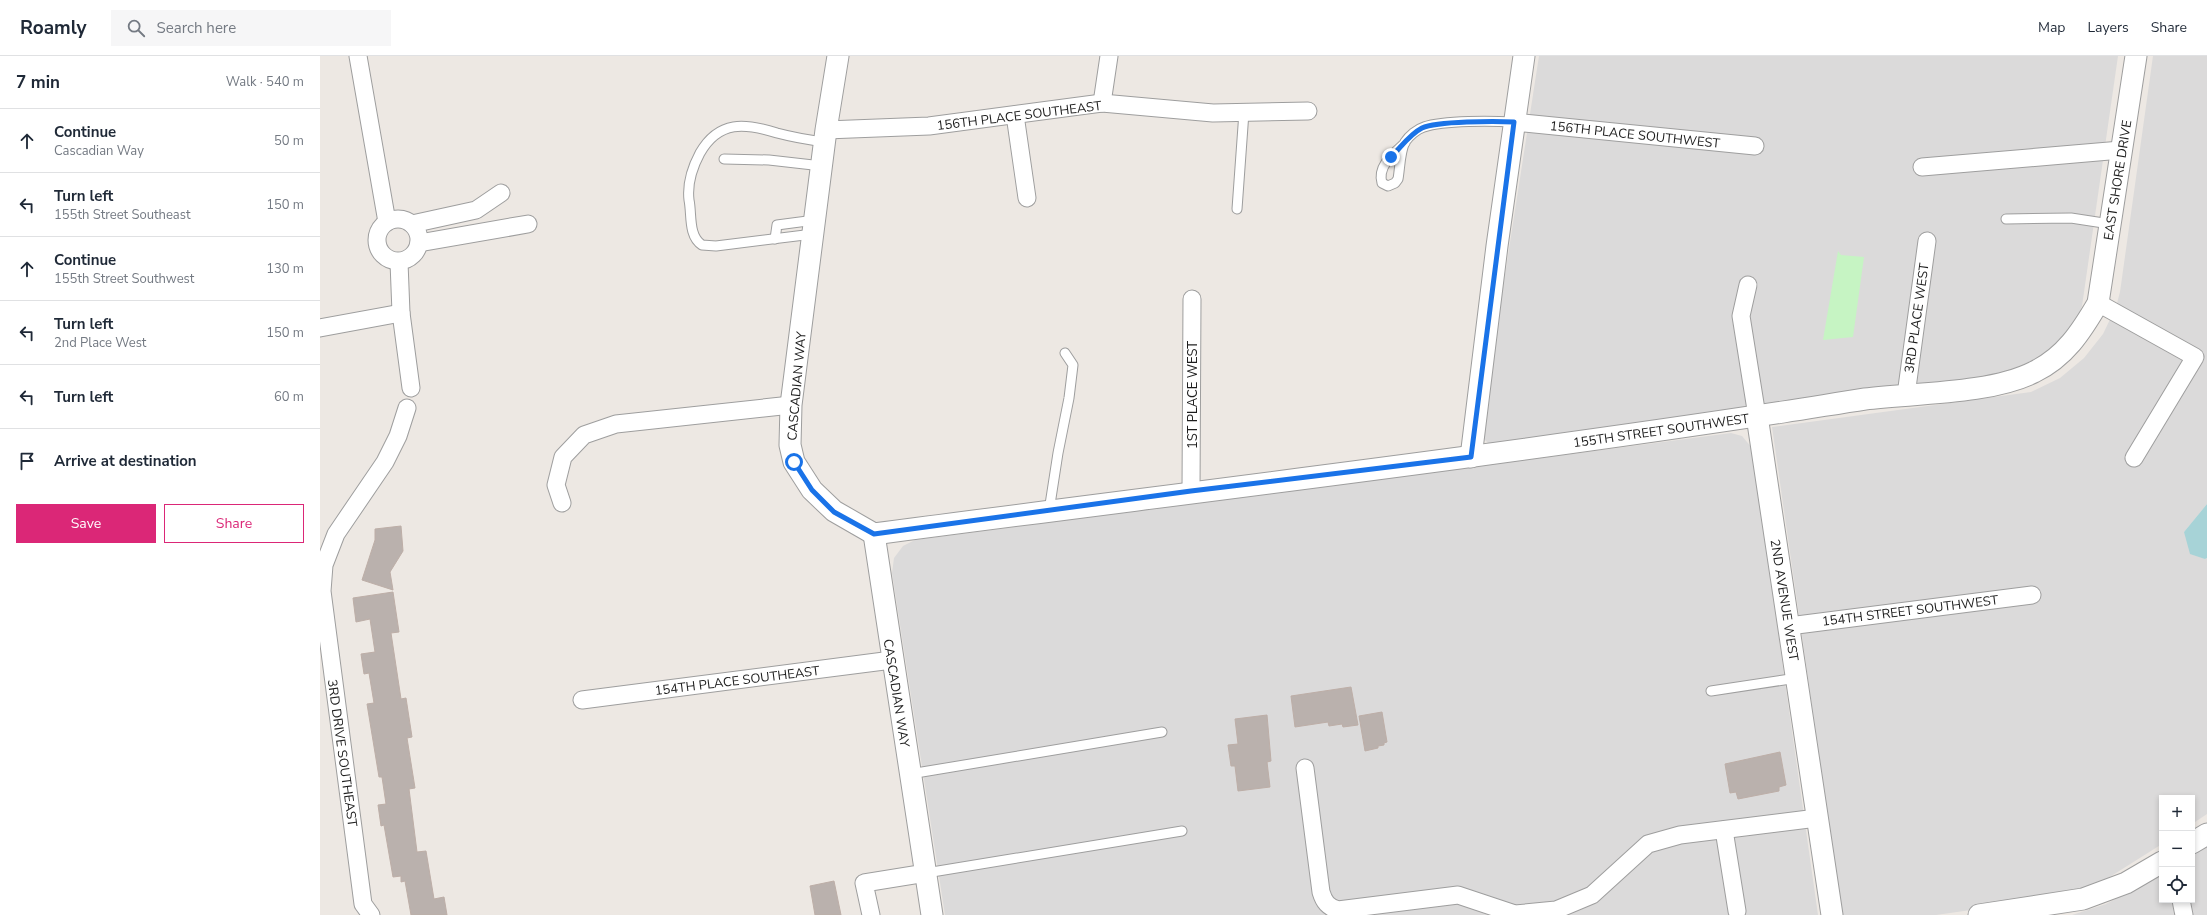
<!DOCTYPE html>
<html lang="en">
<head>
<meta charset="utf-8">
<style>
	:root { --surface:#fff; --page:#f6f6f7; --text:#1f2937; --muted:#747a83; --line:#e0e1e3; --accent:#db2777 }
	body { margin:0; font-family:"Nunito Sans",sans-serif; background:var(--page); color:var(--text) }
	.controls { position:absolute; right:12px; bottom:12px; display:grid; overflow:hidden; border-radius:0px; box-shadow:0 2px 6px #0003 }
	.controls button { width:36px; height:36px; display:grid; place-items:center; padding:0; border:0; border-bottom:1px solid var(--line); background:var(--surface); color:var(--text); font:20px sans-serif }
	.stop { position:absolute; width:12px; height:12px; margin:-9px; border:3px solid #1a73e8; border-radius:50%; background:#fff }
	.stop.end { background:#1a73e8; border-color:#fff; box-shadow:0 1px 4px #0008 }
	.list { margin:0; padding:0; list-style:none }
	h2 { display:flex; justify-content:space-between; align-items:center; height:52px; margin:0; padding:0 16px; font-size:17px }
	h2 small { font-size:13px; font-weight:400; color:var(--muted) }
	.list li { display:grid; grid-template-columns:26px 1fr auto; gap:12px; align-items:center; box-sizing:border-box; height:64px; padding:0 16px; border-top:1px solid var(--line) }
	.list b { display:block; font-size:15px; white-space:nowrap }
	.list p { margin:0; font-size:13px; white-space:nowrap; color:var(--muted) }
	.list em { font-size:13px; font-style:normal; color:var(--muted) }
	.actions { display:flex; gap:8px; padding:12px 16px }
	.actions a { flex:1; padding:9px 0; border:1px solid var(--accent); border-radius:0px; text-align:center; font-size:14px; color:var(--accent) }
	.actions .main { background:var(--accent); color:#fff }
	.icon { flex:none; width:22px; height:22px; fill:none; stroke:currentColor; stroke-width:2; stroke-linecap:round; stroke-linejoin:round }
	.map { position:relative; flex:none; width:1887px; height:859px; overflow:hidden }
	header { display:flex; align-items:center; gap:24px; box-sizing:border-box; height:56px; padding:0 20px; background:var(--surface); border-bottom:1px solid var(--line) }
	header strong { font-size:19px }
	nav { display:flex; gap:22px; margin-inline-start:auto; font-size:14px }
	.search { width:280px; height:36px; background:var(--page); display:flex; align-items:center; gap:10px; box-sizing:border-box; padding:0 14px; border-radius:0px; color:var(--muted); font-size:15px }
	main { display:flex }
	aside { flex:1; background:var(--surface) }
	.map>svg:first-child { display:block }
	.residential { fill:#dbdada }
	.park { fill:#c6f4c3 }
	.water { fill:#a7d3d7 }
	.building { fill:#bab1ad; stroke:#bdaea7 }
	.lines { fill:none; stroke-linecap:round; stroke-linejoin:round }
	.service-casing { stroke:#9e9e9e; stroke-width:11 }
	.minor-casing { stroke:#9e9e9e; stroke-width:19 }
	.tertiary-casing { stroke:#9e9e9e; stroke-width:23 }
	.service { stroke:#fff; stroke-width:9 }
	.minor { stroke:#fff; stroke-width:17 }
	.tertiary { stroke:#fff; stroke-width:21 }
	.route { stroke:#1a73e8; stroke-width:5 }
	.labels { text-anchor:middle; stroke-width:3; stroke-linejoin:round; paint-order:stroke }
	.street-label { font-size:13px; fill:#1d1d1d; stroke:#fff }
</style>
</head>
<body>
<header>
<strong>Roamly</strong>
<div class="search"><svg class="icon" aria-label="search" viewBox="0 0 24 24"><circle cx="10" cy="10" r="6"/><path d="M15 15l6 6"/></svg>Search here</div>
<nav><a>Map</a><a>Layers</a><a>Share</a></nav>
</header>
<main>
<aside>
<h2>7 min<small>Walk · 540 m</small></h2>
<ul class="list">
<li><svg class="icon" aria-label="ahead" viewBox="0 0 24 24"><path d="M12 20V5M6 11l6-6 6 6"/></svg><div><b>Continue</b><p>Cascadian Way</p></div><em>50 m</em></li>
<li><svg class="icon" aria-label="left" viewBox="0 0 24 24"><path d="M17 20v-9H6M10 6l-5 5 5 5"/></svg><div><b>Turn left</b><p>155th Street Southeast</p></div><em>150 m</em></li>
<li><svg class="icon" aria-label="ahead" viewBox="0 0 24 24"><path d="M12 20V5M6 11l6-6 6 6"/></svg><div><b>Continue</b><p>155th Street Southwest</p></div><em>130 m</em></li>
<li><svg class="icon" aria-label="left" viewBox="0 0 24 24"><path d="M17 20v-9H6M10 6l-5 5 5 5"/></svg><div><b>Turn left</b><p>2nd Place West</p></div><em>150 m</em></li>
<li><svg class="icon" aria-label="left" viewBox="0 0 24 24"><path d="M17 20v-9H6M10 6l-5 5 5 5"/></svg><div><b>Turn left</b></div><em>60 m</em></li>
<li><svg class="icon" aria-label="arrive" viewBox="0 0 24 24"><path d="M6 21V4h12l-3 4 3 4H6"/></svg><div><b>Arrive at destination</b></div></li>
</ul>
<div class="actions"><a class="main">Save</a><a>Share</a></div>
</aside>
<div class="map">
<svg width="1887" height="859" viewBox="0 0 1887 859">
	<rect width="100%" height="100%" fill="#ede8e3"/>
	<g class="residential">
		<path d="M 1219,0 L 1798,0 L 1762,250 L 1757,263 L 1742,286 L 1694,319 L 1170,389 L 1163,382 L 1161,373 Z"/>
		<path d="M 1833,0 L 1887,0 L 1887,448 L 1864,476 L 1885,503 L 1887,502 L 1887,758 L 1872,768 L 1872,742 L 1842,742 L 1842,788 L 1777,829 L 1729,843 L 1616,859 L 1522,859 L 1452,371 L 1711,336 L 1740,322 L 1764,302 L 1783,278 L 1796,251 L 1800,236 Z"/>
		<path d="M 1411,377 L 1422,380 L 1432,392 L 1498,859 L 625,859 L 572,517 L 574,502 L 583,490 L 595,484 Z"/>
		<path d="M 1887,790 L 1887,859 L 1752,859 L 1786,848 L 1842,818 L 1842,844 L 1872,844 L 1872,799 Z"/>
	</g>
	<path class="park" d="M 1518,195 L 1521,199 L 1544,201 L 1533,281 L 1503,284 Z"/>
	<path class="water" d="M 1887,448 L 1887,502 L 1885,503 L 1870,498 L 1864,476 Z"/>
	<g class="building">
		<path d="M 81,470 L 83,495 L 70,516 L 73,534 L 42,524 L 55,484 L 55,473 Z"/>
		<path d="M 73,536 L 79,576 L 71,577 L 81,643 L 86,642 L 92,681 L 87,682 L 95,732 L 89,733 L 97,796 L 106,795 L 114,843 L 124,841 L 127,859 L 91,859 L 85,825 L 81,826 L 81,820 L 73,821 L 64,769 L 61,770 L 58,749 L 66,748 L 62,721 L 59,721 L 47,648 L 54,647 L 49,617 L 44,618 L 41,598 L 55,596 L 50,563 L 36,566 L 33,542 Z"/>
		<path d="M 1031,631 L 1038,669 L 1023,671 L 1022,668 L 1009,670 L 1008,666 L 975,671 L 971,640 Z"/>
		<path d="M 1062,656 L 1067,686 L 1064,687 L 1064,689 L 1058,690 L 1058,692 L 1045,695 L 1039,660 Z"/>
		<path d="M 947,659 L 951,705 L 947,706 L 950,731 L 918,735 L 915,710 L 911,710 L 908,689 L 918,688 L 915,663 Z"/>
		<path d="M 1460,696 L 1466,729 L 1459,731 L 1459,735 L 1418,743 L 1416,736 L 1410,737 L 1405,708 Z"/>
		<path d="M 514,825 L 521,859 L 495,859 L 490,830 Z"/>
	</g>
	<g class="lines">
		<g class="service-casing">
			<g id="service">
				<path d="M 1085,87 C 1073,98 1057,110 1062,127 L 1068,130 L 1075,127 L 1078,123 C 1080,112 1080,95 1085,86 C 1089,80 1097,73 1104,71 C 1124,64 1173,65 1194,66"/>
				<path d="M 404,103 L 449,104 L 502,110"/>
				<path d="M 917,153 L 924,56"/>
				<path d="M 1686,163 L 1751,162 L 1790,168"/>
				<path d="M 493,178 L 396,190 L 382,189 C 368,180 372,158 369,144 C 367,127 372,112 380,97 C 399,64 425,67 457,77 C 472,81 489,84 505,86"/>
				<path d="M 455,183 L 457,169 L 495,164"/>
				<path d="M 729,455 L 738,397 L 749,342 L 753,309 L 745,297"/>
				<path d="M 1391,635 L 1477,622"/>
				<path d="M 590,718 L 842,676"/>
				<path d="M 606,817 L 862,775"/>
			</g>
		</g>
		<g class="minor-casing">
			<g id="minor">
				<path d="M 38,0 L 67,166"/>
				<path d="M 782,47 L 789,0"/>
				<path d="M 695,59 L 707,142"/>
				<path d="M 1194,66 L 1435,90"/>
				<path d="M 506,74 L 609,70 L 782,47 L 893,57 L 988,55"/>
				<path d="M 1602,111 L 1801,94"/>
				<circle cx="78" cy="184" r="21"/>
				<path d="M 92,168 L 156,154 L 181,137"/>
				<path d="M 99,187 L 208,168"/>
				<path d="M 79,206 L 81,257 L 91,332"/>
				<path d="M 1428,229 L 1421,260 L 1437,360"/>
				<path d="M 1778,247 L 1875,301 L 1814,402"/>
				<path d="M 0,272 L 81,257"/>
				<path d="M 1586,339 L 1607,185"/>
				<path d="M 871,435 L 872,243"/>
				<path d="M 242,447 L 236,429 L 243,401 L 264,379 L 296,368 L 471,349"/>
				<path d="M 1469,570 L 1712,539"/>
				<path d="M 262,644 L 572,604"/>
				<path d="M 985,712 L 1001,836 C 1004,846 1008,851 1018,854 L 1138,839 L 1195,858 L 1236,854 L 1272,839 L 1328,788 L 1360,779 L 1497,762"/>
				<path d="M 1404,774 L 1417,855"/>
				<path d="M 1861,844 L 1864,859"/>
				<path d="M 51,859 L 43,848 L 2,535 L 4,509 L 16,478 L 65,406 L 78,380 L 87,352"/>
				<path d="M 551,859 L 544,827 L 606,817"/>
			</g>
		</g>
		<g class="tertiary-casing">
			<g id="tertiary">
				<path d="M 518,0 L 506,74 L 471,349 L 470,389 L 474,406 L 492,434 L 514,455 L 554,478"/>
				<path d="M 1437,360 L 1512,859"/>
				<path d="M 1151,401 L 1177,190 L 1204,0"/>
				<path d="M 554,478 C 857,438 1161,402 1463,356 C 1490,352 1518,347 1545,343 C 1594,337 1671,338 1714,316 C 1745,301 1761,276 1778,247 L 1816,0"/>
				<path d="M 554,478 L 612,859"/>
				<path d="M 1872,787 L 1887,778"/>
				<path d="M 1659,859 L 1763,843 L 1806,827 L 1842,806"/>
			</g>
		</g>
		<use href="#service" class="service"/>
		<use href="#minor" class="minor"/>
		<use href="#tertiary" class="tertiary"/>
	</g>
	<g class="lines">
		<path class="route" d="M 474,406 L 492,434 L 514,456 L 554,478 L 871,435 L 1151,401 L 1194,66 C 1176,65 1117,65 1102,72 C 1090,78 1081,91 1071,101"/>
	</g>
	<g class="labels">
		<g class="street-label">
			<text transform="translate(699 59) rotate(-7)" y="5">156TH PLACE SOUTHEAST</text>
			<text transform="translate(1315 78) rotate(6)" y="5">156TH PLACE SOUTHWEST</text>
			<text transform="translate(1797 124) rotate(-81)" y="5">EAST SHORE DRIVE</text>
			<text transform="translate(1596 262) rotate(-82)" y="5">3RD PLACE WEST</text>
			<text transform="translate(476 330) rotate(-85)" y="5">CASCADIAN WAY</text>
			<text transform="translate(872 339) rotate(-90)" y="5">1ST PLACE WEST</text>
			<text transform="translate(1341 374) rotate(-8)" y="5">155TH STREET SOUTHWEST</text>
			<text transform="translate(1465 544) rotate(81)" y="5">2ND AVENUE WEST</text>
			<text transform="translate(1590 554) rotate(-7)" y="5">154TH STREET SOUTHWEST</text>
			<text transform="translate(417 624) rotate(-7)" y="5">154TH PLACE SOUTHEAST</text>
			<text transform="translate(577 637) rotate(81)" y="5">CASCADIAN WAY</text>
			<text transform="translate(23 697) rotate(82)" y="5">3RD DRIVE SOUTHEAST</text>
		</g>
	</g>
</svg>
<div class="controls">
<button>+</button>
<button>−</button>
<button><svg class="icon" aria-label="locate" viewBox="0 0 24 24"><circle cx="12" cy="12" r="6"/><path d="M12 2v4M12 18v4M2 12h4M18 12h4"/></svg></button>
</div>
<div class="stop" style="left:474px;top:406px"></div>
<div class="stop end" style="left:1071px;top:101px"></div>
</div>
</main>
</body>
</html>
